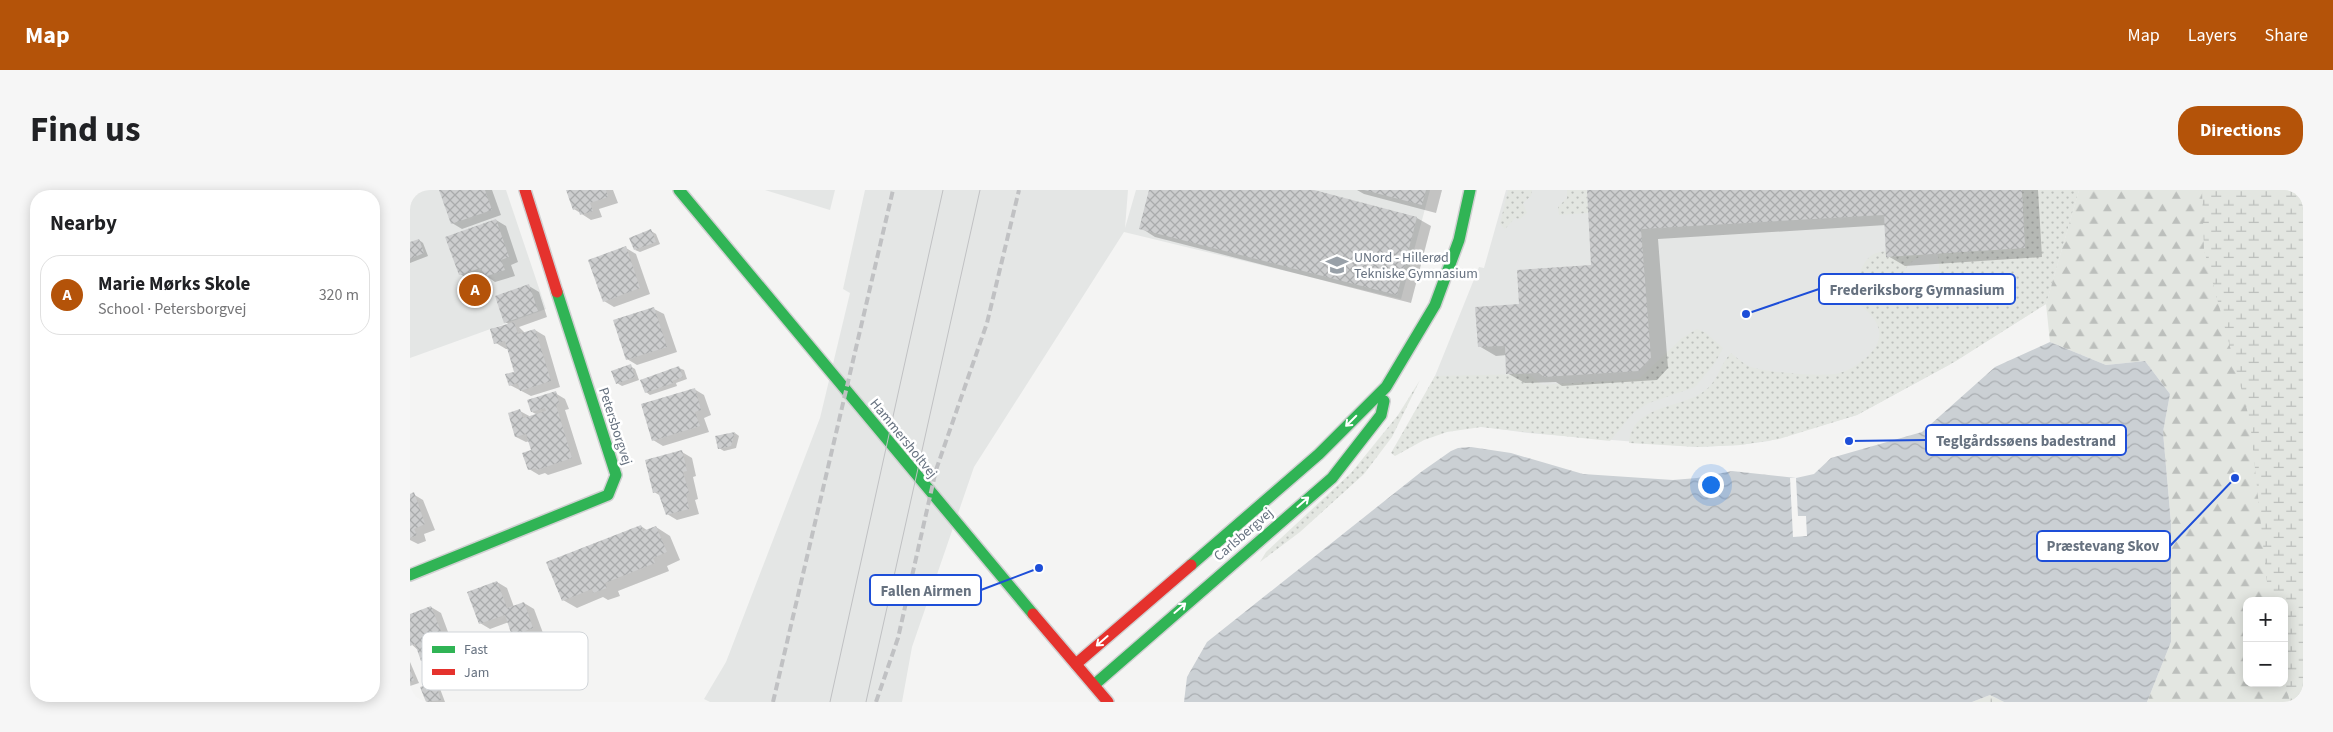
<!DOCTYPE html>
<html lang="en">
<head>
<meta charset="utf-8">
<style>
	:root { --surface:#fff; --page:#f6f6f6; --text:#202124; --muted:#757577; --line:#e0e0e0; --accent:#b45309 }
	body { margin:0; font-family:"Source Sans 3",sans-serif; background:var(--page); color:var(--text) }
	.controls { position:absolute; right:15px; bottom:15px; display:grid; overflow:hidden; border-radius:10px; box-shadow:0 2px 12px #0003 }
	.controls button { width:45px; height:45px; display:grid; place-items:center; padding:0; border:0; border-bottom:1px solid var(--line); background:var(--surface); color:var(--text); font:25px sans-serif }
	.you { position:absolute; left:1300px; top:294px; width:18px; height:18px; margin:-12px; border:4px solid #fff; border-radius:50%; background:#1a73e8; box-shadow:0 0 0 8px #1a73e833 }
	.badge { display:grid; place-items:center; width:32px; height:32px; border-radius:50%; background:var(--accent); color:#fff; font-size:16px; font-weight:700 }
	.pin { position:absolute; translate:-50% -50%; border:2px solid #fff; box-shadow:0 1px 5px #0006 }
	.list { margin:0; padding:0; list-style:none }
	h2 { display:flex; justify-content:space-between; align-items:center; height:65px; margin:0; padding:0 20px; font-size:21px }
	h2 small { font-size:16px; font-weight:400; color:var(--muted) }
	.list li { display:grid; grid-template-columns:32px 1fr auto; gap:15px; align-items:center; box-sizing:border-box; height:80px; margin:0 10px 10px; padding:0 10px; border:1px solid var(--line); border-radius:20px }
	.list b { display:block; font-size:19px; white-space:nowrap }
	.list p { margin:0; font-size:16px; white-space:nowrap; color:var(--muted) }
	.list em { font-size:16px; font-style:normal; color:var(--muted) }
	.map { position:relative; flex:none; width:1893px; height:512px; overflow:hidden; border-radius:20px }
	header { display:flex; align-items:center; gap:30px; box-sizing:border-box; height:70px; padding:0 25px; background:var(--accent); color:#fff }
	header strong { font-size:24px }
	nav { display:flex; gap:28px; margin-inline-start:auto; font-size:18px }
	.intro { display:flex; align-items:center; justify-content:space-between; box-sizing:border-box; height:120px; padding:0 30px }
	h1 { margin:0; font-size:35px }
	.button { padding:12px 22px; border-radius:20px; background:var(--accent); color:#fff; font-size:18px; font-weight:700 }
	main { display:flex; gap:30px; padding:0 30px }
	aside { flex:1; background:var(--surface); border-radius:20px; box-shadow:0 2px 12px #0003 }
	.map>svg:first-child { display:block }
	.built { fill:#e4e6e5 }
	.grass { fill:url(#grass-dots) }
	.forest { fill:url(#forest-firs); fill-rule:evenodd }
	.wetland { fill:url(#wetland-marsh) }
	.water { fill:url(#water-waves) }
	.pier { fill:#f4f4f3 }
	.shadow { fill:#0003 }
	.building { fill:url(#building-cross-hatch) }
	.lines { fill:none; stroke-linecap:round; stroke-linejoin:round }
	.fast-casing { stroke:#d0d0d1; stroke-width:14 }
	.jam-casing { stroke:#d0d0d1; stroke-width:14 }
	.fast { stroke:#30b455; stroke-width:11 }
	.jam { stroke:#e5322d; stroke-width:11 }
	.tram { stroke:#c0c1c3; stroke-width:1 }
	.rail { stroke:#c0c1c3; stroke-width:4; stroke-dasharray:8 4; stroke-linecap:butt }
	.oneway { stroke:#fff }
	.labels { text-anchor:middle; stroke-width:5; stroke-linejoin:round; paint-order:stroke }
	.poi-label { font-size:14px; fill:#677280; stroke:#fff; text-anchor:start }
	.street-label { font-size:14px; fill:#677280; stroke:#fff }
	.key { fill:#fff; stroke:#d1d5d9; stroke-width:1 }
	.key-label { font-size:14px; fill:#677280 }
	.leader { fill:none; stroke:#1d4ed8; stroke-width:2 }
	.callout-dot { fill:#1d4ed8; stroke:#fff; stroke-width:2 }
	.callout { fill:#fff; stroke:#1d4ed8; stroke-width:2 }
	.callout-label { font-size:15px; text-anchor:middle; font-weight:bold; fill:#677280 }
</style>
</head>
<body>
<header>
<strong>Map</strong>
<nav><a>Map</a><a>Layers</a><a>Share</a></nav>
</header>
<div class="intro"><h1>Find us</h1><a class="button">Directions</a></div>
<main>
<aside>
<h2>Nearby<small></small></h2>
<ul class="list">
<li><span class="badge">A</span><div><b>Marie Mørks Skole</b><p>School · Petersborgvej</p></div><em>320 m</em></li>
</ul>
</aside>
<div class="map">
<svg width="1893" height="512" viewBox="0 0 1893 512">
	<defs>
		<pattern id="grass-dots" width="8" height="8" patternUnits="userSpaceOnUse" patternTransform="scale(1.25)"><rect width="8" height="8" fill="#e3e6e1"/><path d="M2 2h.1M6 6h.1" fill="none" stroke="#bcbfbc" stroke-width="1.8" stroke-linecap="round"/></pattern>
		<pattern id="forest-firs" width="22" height="20" patternUnits="userSpaceOnUse" patternTransform="scale(1.25)"><rect width="22" height="20" fill="#e3e6e1"/><path d="M5 1l3.5 6h-7zM16 11l3.5 6h-7z" fill="#bcbfbc"/></pattern>
		<pattern id="wetland-marsh" width="20" height="14" patternUnits="userSpaceOnUse" patternTransform="scale(1.25)"><rect width="20" height="14" fill="#e3e6e1"/><path d="M1 5h8M5 5V1M11 12h8M15 12V8" fill="none" stroke="#bcbfbc"/></pattern>
		<pattern id="water-waves" width="16" height="10" patternUnits="userSpaceOnUse" patternTransform="scale(1.25)"><rect width="16" height="10" fill="#cbd0d4"/><path d="M0 5q4-4 8 0t8 0" fill="none" stroke="#a9adb1"/></pattern>
		<pattern id="building-cross-hatch" width="8" height="8" patternUnits="userSpaceOnUse" patternTransform="scale(1.25)"><rect width="8" height="8" fill="#cccdce"/><path d="M0 0l8 8M0 8l8-8" fill="none" stroke="#a9abac"/></pattern>
	</defs>
	<rect width="100%" height="100%" fill="#f4f4f3"/>
	<g class="built">
		<path d="M 0,0 L 96,0 L 136,119 L 0,168 Z"/>
		<path d="M 355,0 L 425,0 L 420,20 Z"/>
		<path d="M 455,0 L 718,0 L 715,38 L 726,0 L 1020,0 L 991,109 L 714,42 L 564,277 L 502,457 L 492,512 L 300,512 L 294,509 L 316,472 L 410,228 L 440,103 L 433,99 Z"/>
		<path d="M 1096,0 L 1669,0 L 1636,114 L 1539,175 L 1447,225 L 1359,251 L 1330,255 L 1287,257 L 1118,243 L 1003,227 L 1025,186 L 1069,77 L 1074,78 Z"/>
	</g>
	<g class="grass">
		<path d="M 1098,0 L 1122,0 L 1121,6 L 1113,13 L 1117,23 L 1110,29 L 1105,28 L 1095,39 L 1090,34 Z"/>
		<path d="M 1157,0 L 1177,0 L 1178,23 L 1149,25 L 1148,17 L 1157,8 Z"/>
		<path d="M 1612,0 L 1669,0 L 1636,114 L 1546,171 L 1447,225 L 1369,249 L 1330,255 L 1287,257 L 1219,253 C 1223,212 1275,220 1298,198 C 1308,189 1311,173 1321,163 C 1328,169 1336,176 1344,178 C 1364,183 1405,186 1425,184 C 1437,182 1447,175 1456,168 C 1482,144 1466,127 1444,110 C 1452,54 1467,58 1515,64 C 1502,70 1493,77 1491,91 L 1530,89 L 1528,63 L 1615,58 Z"/>
		<path d="M 1287,139 L 1296,143 L 1313,158 L 1305,173 L 1285,197 L 1239,213 L 1224,222 L 1200,251 L 1071,237 L 1037,242 L 1014,250 L 985,266 L 981,263 L 1025,186 L 1119,184 L 1132,195 L 1229,189 L 1272,148 Z"/>
		<path d="M 1010,190 L 982,247 L 954,284 L 890,342 L 850,372 L 856,362 L 941,283 L 988,225 Z"/>
	</g>
	<path class="forest" d="M 1669,0 L 1893,0 L 1893,512 L 1737,512 L 1761,452 L 1761,334 L 1753,242 L 1760,204 L 1735,171 L 1696,175 L 1640,152 L 1636,114 ZM 1837,411 L 1874,411 L 1874,493 L 1837,493 Z"/>
	<g class="wetland">
		<path d="M 1792,0 L 1893,0 L 1893,512 L 1880,512 L 1874,488 L 1874,411 L 1859,411 L 1840,231 L 1794,60 Z"/>
		<path d="M 1580,505 L 1594,512 L 1562,512 Z"/>
	</g>
	<path class="water" d="M 1640,152 L 1696,175 L 1735,171 L 1760,204 L 1753,242 L 1761,334 L 1761,452 L 1737,512 L 1594,512 L 1580,505 L 1562,512 L 774,512 L 777,487 L 797,452 L 1011,282 L 1041,261 L 1048,258 L 1061,257 L 1101,263 L 1173,284 L 1263,290 L 1287,288 L 1322,281 L 1386,288 L 1404,284 L 1421,268 L 1512,242 L 1585,177 Z"/>
	<path class="pier" d="M 1380,288 L 1386,288 L 1388,326 L 1396,326 L 1397,346 L 1383,347 Z"/>
	<g class="shadow">
		<path d="M 30,0 L 82,0 L 91,25 L 52,39 L 42,33 Z"/>
		<path d="M 158,0 L 203,0 L 208,13 L 189,19 L 192,27 L 181,30 L 164,19 Z"/>
		<path d="M 741,0 L 899,0 L 1007,28 L 1021,36 L 1001,113 L 745,47 L 731,38 Z"/>
		<path d="M 947,0 L 1032,0 L 1026,23 L 954,4 Z"/>
		<path d="M 1178,0 L 1628,0 L 1632,67 L 1495,76 L 1478,66 L 1476,35 L 1248,49 L 1258,178 L 1247,190 L 1152,196 L 1146,192 L 1115,193 L 1097,183 L 1097,165 L 1086,166 L 1069,156 L 1111,115 L 1182,76 Z"/>
		<path d="M 86,30 L 96,36 L 108,72 L 101,75 L 105,86 L 85,92 L 75,85 L 60,90 L 50,84 Z"/>
		<path d="M 241,41 L 246,44 L 250,54 L 230,62 L 225,60 Z"/>
		<path d="M 9,50 L 13,53 L 18,66 L 0,73 L 0,53 Z"/>
		<path d="M 216,58 L 226,64 L 240,104 L 204,117 L 194,111 Z"/>
		<path d="M 119,96 L 129,102 L 137,127 L 109,137 L 115,143 L 125,140 L 135,146 L 150,197 L 121,206 L 100,195 L 105,183 L 98,159 L 96,159 L 86,153 L 100,135 L 95,132 Z"/>
		<path d="M 244,119 L 254,124 L 267,162 L 227,175 L 217,169 Z"/>
		<path d="M 220,176 L 225,179 L 229,190 L 212,196 L 207,193 Z"/>
		<path d="M 269,178 L 274,180 L 277,189 L 266,193 L 267,196 L 240,205 L 236,202 Z"/>
		<path d="M 284,199 L 294,205 L 301,225 L 294,228 L 299,242 L 253,256 L 243,250 Z"/>
		<path d="M 145,203 L 155,209 L 159,219 L 155,220 L 172,274 L 138,285 L 135,283 L 129,285 L 119,279 L 123,261 L 120,251 L 116,252 L 106,247 L 110,221 L 121,227 L 128,225 L 122,222 Z"/>
		<path d="M 325,243 L 329,246 L 326,258 L 314,261 L 309,258 Z"/>
		<path d="M 272,262 L 282,268 L 286,286 L 283,287 L 288,309 L 285,310 L 289,324 L 267,330 L 257,324 L 251,306 L 244,302 Z"/>
		<path d="M 3,304 L 13,310 L 25,340 L 14,344 L 16,351 L 8,354 L 0,350 L 0,305 Z"/>
		<path d="M 231,336 L 238,341 L 246,337 L 260,346 L 270,370 L 257,376 L 259,381 L 208,401 L 210,406 L 198,410 L 193,407 L 167,418 L 153,410 Z"/>
		<path d="M 87,392 L 97,398 L 104,417 L 114,413 L 124,419 L 133,443 L 113,451 L 103,445 L 99,432 L 80,439 L 70,433 Z"/>
		<path d="M 21,417 L 31,423 L 41,450 L 35,452 L 41,468 L 22,476 L 12,470 L 8,460 L 0,453 L 0,425 Z"/>
		<path d="M 0,472 L 9,493 L 0,496 Z"/>
		<path d="M 24,493 L 29,496 L 35,512 L 17,512 L 12,498 Z"/>
	</g>
	<g class="building">
		<path d="M 29,0 L 75,0 L 82,20 L 41,34 Z"/>
		<path d="M 156,0 L 196,0 L 198,7 L 180,13 L 183,21 L 170,25 L 168,18 L 163,20 Z"/>
		<path d="M 739,0 L 904,0 L 1007,27 L 987,105 L 729,39 Z"/>
		<path d="M 954,0 L 1016,0 L 1012,15 Z"/>
		<path d="M 1177,0 L 1612,0 L 1615,58 L 1476,67 L 1474,25 L 1231,39 L 1241,168 L 1229,181 L 1134,187 L 1129,183 L 1096,184 L 1095,156 L 1068,157 L 1065,117 L 1109,114 L 1107,80 L 1181,75 Z"/>
		<path d="M 86,29 L 99,67 L 91,70 L 95,80 L 74,87 L 71,78 L 49,85 L 35,47 Z"/>
		<path d="M 241,39 L 246,52 L 224,60 L 219,48 Z"/>
		<path d="M 9,49 L 14,63 L 0,69 L 0,52 Z"/>
		<path d="M 216,56 L 230,98 L 193,112 L 178,70 Z"/>
		<path d="M 119,94 L 128,121 L 94,133 L 85,106 Z"/>
		<path d="M 244,117 L 257,157 L 216,170 L 203,130 Z"/>
		<path d="M 104,132 L 108,144 L 125,139 L 141,191 L 110,201 L 108,193 L 99,196 L 95,184 L 104,182 L 95,151 L 84,154 L 80,139 Z"/>
		<path d="M 221,174 L 225,187 L 206,194 L 201,181 Z"/>
		<path d="M 269,176 L 273,187 L 262,191 L 263,193 L 235,203 L 230,190 Z"/>
		<path d="M 285,198 L 291,220 L 285,222 L 290,236 L 242,251 L 231,214 Z"/>
		<path d="M 146,201 L 149,213 L 146,215 L 162,268 L 127,280 L 126,278 L 118,280 L 112,263 L 121,260 L 116,244 L 105,247 L 98,223 L 110,219 L 113,228 L 136,221 L 135,218 L 121,222 L 117,210 Z"/>
		<path d="M 325,242 L 321,256 L 308,259 L 305,246 Z"/>
		<path d="M 272,260 L 277,281 L 273,282 L 279,303 L 276,304 L 279,319 L 256,325 L 248,302 L 243,303 L 235,270 Z"/>
		<path d="M 4,302 L 15,334 L 4,339 L 7,345 L 0,348 L 0,304 Z"/>
		<path d="M 231,335 L 233,341 L 246,336 L 257,362 L 243,368 L 245,373 L 195,393 L 197,398 L 183,403 L 182,399 L 152,411 L 136,372 Z"/>
		<path d="M 87,391 L 97,418 L 114,412 L 123,438 L 102,446 L 95,425 L 69,434 L 57,402 Z"/>
		<path d="M 21,416 L 32,444 L 25,447 L 31,463 L 11,471 L 5,454 L 0,456 L 0,424 Z"/>
		<path d="M 0,479 L 4,490 L 0,492 Z"/>
		<path d="M 25,492 L 31,510 L 16,512 L 10,497 Z"/>
	</g>
	<g class="lines">
		<g class="fast-casing">
			<g id="fast">
				<path d="M 269,0 L 623,424"/>
				<path d="M 781,375 L 909,264 L 976,197 L 1025,115 L 1049,50 L 1060,0"/>
				<path d="M 0,385 L 198,305 L 206,285 L 147,102"/>
				<path d="M 684,495 L 922,288 L 971,225 L 974,211"/>
			</g>
		</g>
		<g class="jam-casing">
			<g id="jam">
				<path d="M 115,0 L 147,102"/>
				<path d="M 623,424 L 698,512"/>
				<path d="M 666,474 L 781,375"/>
			</g>
		</g>
		<use href="#fast" class="fast"/>
		<use href="#jam" class="jam"/>
		<g class="tram">
			<path d="M 420,512 L 533,0"/>
			<path d="M 456,512 L 570,0"/>
		</g>
		<g class="rail">
			<path d="M 363,512 L 483,0"/>
			<path d="M 466,512 L 488,448 L 526,280 L 577,133 L 609,0"/>
		</g>
	</g>
	<defs><path id="oneway-shaft" d="M-6 0H5M1.5-3L5.5 0L1.5 3" fill="none" stroke-width="1.6" stroke-linecap="round" stroke-linejoin="round" transform="scale(1.25)"/></defs>
	<g class="oneway">
		<use href="#oneway-shaft" transform="translate(941 231) rotate(135)"/>
		<use href="#oneway-shaft" transform="translate(893 312) rotate(-41)"/>
		<use href="#oneway-shaft" transform="translate(770 418) rotate(-41)"/>
		<use href="#oneway-shaft" transform="translate(692 451) rotate(139)"/>
	</g>
	<defs>
		<g id="school-bare" transform="scale(1.725)"><path d="M0-5L7-2L0 1L-7-2ZM-4 1L0 2.5L4 1V4Q0 6-4 4Z" fill="#98a0a8" stroke="#fff" stroke-width="2.5" paint-order="stroke"/></g>
	</defs>
	<g fill-rule="evenodd">
		<use href="#school-bare" x="927" y="75"/>
	</g>
	<g class="labels">
		<g class="poi-label">
			<text x="944" y="72">UNord - Hillerød<tspan x="944" dy="16">Tekniske Gymnasium</tspan></text>
		</g>
		<g class="street-label">
			<text transform="translate(206 236) rotate(72)" y="5">Petersborgvej</text>
			<text transform="translate(494 248) rotate(51)" y="5">Hammersholtvej</text>
			<text transform="translate(833 344) rotate(-41)" y="5">Carlsbergvej</text>
		</g>
	</g>
	<rect x="12" y="442" width="166" height="58" rx="8" class="key"/>
	<rect x="22" y="456" width="23" height="7" fill="#30b455"/>
	<rect x="22" y="479" width="23" height="6" fill="#e5322d"/>
	<g class="key-label">
		<text x="54" y="464">Fast</text>
		<text x="54" y="487">Jam</text>
	</g>
	<path class="leader" d="M1336 124L1409 99M1439 251L1516 250M1825 288L1760 356M629 378L571 400"/>
	<g class="callout-dot">
		<circle cx="1336" cy="124" r="5"/>
		<circle cx="1439" cy="251" r="5"/>
		<circle cx="1825" cy="288" r="5"/>
		<circle cx="629" cy="378" r="5"/>
	</g>
	<g class="callout">
		<rect x="1409" y="84" width="196" height="30" rx="5"/>
		<rect x="1516" y="235" width="200" height="30" rx="5"/>
		<rect x="1627" y="341" width="133" height="30" rx="5"/>
		<rect x="460" y="385" width="111" height="30" rx="5"/>
	</g>
	<g class="callout-label">
		<text x="1507" y="105">Frederiksborg Gymnasium</text>
		<text x="1616" y="256">Teglgårdssøens badestrand</text>
		<text x="1693" y="361">Præstevang Skov</text>
		<text x="516" y="406">Fallen Airmen</text>
	</g>
</svg>
<div class="controls">
<button>+</button>
<button>−</button>
</div>
<div class="you"></div>
<div class="pin badge" style="left:65px;top:100px">A</div>
</div>
</main>
</body>
</html>
